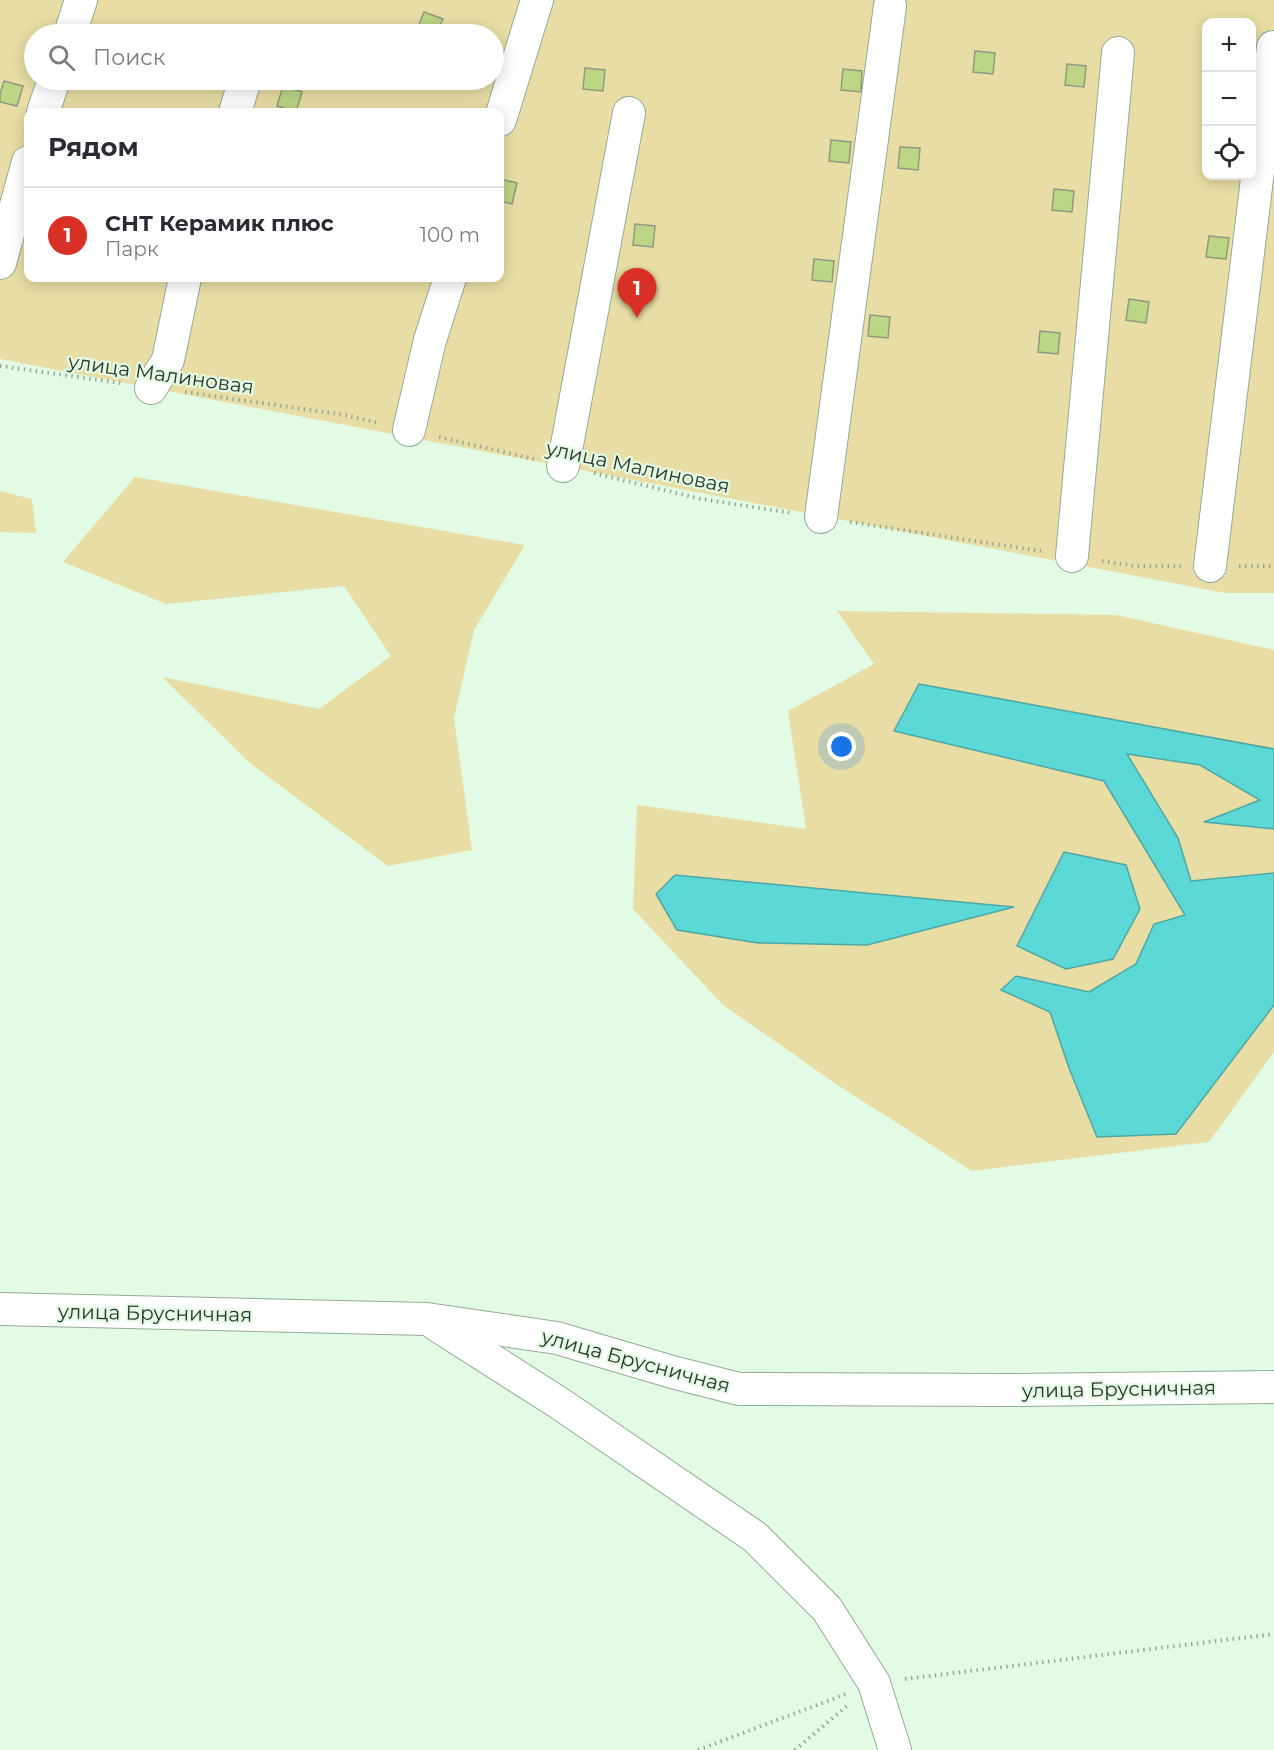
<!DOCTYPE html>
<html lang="ru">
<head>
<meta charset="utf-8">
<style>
	:root { --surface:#fff; --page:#f2f2f3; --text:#2b2b33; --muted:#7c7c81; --line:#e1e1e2; --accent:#d93025 }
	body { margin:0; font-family:Montserrat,sans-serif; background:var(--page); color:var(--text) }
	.controls { position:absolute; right:18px; top:18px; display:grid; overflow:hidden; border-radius:12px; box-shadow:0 3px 15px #0003 }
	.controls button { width:54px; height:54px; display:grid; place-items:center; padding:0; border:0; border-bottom:2px solid var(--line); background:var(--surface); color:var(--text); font:30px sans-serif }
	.you { position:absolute; left:842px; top:747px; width:21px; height:21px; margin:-15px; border:4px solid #fff; border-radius:50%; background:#1a73e8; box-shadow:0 0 0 9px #1a73e833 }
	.badge { display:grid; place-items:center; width:39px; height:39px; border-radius:50%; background:var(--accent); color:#fff; font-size:20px; font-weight:700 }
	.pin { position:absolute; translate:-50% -50px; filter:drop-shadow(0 2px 3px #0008) }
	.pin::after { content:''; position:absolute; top:32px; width:21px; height:18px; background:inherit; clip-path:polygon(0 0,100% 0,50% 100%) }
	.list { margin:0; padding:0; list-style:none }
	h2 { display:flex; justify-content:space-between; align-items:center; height:78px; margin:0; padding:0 24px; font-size:26px }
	h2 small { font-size:20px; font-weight:400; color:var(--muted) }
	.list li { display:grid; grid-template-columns:39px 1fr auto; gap:18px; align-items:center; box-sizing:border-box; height:96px; padding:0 24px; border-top:2px solid var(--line) }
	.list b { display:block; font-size:22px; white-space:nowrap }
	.list p { margin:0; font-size:20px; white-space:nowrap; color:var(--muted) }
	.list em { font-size:20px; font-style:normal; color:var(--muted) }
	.icon { flex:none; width:33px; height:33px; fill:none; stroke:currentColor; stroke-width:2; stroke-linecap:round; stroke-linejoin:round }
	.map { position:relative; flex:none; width:1274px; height:1750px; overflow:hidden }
	.search { position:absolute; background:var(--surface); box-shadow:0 3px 15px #0003; left:24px; top:24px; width:480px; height:66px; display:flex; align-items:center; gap:15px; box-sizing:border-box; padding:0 21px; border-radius:33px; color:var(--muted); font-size:22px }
	.panel { position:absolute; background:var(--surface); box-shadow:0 3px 15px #0003; left:24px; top:108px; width:480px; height:174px; border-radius:12px }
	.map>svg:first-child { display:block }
	.green { fill:#e8dea5; fill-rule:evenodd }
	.water { fill:#5cd8d6; stroke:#4ea7a3; stroke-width:1.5 }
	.building { fill:#bcd685; stroke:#90997f; stroke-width:1.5 }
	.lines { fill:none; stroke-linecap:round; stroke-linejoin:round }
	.minor-casing { stroke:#93aa95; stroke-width:34 }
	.path { stroke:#96a897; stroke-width:4; stroke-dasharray:1.5 4.5; stroke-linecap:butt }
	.minor { stroke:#fff; stroke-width:32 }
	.labels { text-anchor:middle; stroke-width:4.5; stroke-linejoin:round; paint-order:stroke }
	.street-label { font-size:20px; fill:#2c352d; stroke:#e3fbe4 }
</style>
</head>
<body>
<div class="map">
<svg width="1274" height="1750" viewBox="0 0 1274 1750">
	<rect width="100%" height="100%" fill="#e3fbe4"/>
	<g class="green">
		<path d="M 0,0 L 1274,0 L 1274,593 L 1225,593 L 0,359 ZM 1206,22 L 1252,22 L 1252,176 L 1206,176 ZM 34,34 L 494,34 L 494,80 L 34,80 ZM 28,112 L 500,112 L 500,278 L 28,278 Z"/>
		<path d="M 135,477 L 525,545 L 474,630 L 454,718 L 472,850 L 388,866 L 251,764 L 162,677 L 319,709 L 391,656 L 344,586 L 166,604 L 63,562 Z"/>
		<path d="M 0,491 L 32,499 L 36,533 L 0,532 Z"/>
		<path d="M 837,611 L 1116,615 L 1274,650 L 1274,1052 L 1209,1142 L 972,1171 L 836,1084 L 722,1004 L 633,909 L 637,805 L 806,829 L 788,711 L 874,664 Z"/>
	</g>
	<g class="water">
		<path d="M 919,684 L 1274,749 L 1274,829 L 1204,822 L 1260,800 L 1200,765 L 1127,754 L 1178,838 L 1191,881 L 1274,873 L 1274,1005 L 1176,1134 L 1097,1137 L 1069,1068 L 1050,1012 L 1001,990 L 1016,976 L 1089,992 L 1136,964 L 1154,924 L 1185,915 L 1104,781 L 894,731 Z"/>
		<path d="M 1064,852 L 1126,865 L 1140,909 L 1113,959 L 1066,969 L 1017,946 Z"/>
		<path d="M 675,875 L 1014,907 L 867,945 L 758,943 L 677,930 L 656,894 Z"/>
	</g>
	<g class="building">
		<path d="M 424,12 L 443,19 L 436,34 L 424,34 L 416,32 Z"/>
		<path d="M 975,51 L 995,53 L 993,74 L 973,72 Z"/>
		<path d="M 1067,64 L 1086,66 L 1084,87 L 1065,85 Z"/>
		<path d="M 585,68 L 605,70 L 603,91 L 583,89 Z"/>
		<path d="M 843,69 L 862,71 L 861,92 L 841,90 Z"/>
		<path d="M 4,81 L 23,86 L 17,106 L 0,102 L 0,94 Z"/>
		<path d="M 283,86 L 302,92 L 296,112 L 277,106 Z"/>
		<path d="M 831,140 L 851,142 L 849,163 L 829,161 Z"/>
		<path d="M 900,147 L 920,148 L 918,170 L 898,168 Z"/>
		<path d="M 500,179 L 517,183 L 512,204 L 500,201 Z"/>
		<path d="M 1054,189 L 1074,191 L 1072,212 L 1052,210 Z"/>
		<path d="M 635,224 L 655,226 L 653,247 L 633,245 Z"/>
		<path d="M 1209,236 L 1229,238 L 1226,259 L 1206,257 Z"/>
		<path d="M 814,259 L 834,261 L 832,282 L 812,280 Z"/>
		<path d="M 1129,299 L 1149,302 L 1146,323 L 1126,320 Z"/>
		<path d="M 870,315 L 890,317 L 888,338 L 868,336 Z"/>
		<path d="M 1040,331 L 1060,333 L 1058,354 L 1038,352 Z"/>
	</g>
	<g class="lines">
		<g class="minor-casing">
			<g id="minor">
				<path d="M 70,34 L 81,0"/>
				<path d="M 43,112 L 54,80"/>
				<path d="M 235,112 L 245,80"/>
				<path d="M 500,120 L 537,0"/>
				<path d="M 0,263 L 28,162"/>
				<path d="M 151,388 L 168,360 L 185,278"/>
				<path d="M 409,430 L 430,340 L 450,278"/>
				<path d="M 563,466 L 629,113"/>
				<path d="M 821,517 L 890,6"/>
				<path d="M 1072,556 L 1118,53"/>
				<path d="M 1210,566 L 1273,47"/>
				<path d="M 0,1309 L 427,1319 L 557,1338 L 672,1372 L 739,1389 L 1011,1390 L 1274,1387"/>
				<path d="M 435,1324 L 559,1403 L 755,1537 L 827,1609 L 874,1683 L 895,1750"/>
			</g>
		</g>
		<g class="path">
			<path d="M 0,366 L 121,383"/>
			<path d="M 185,392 L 345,415 L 379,423"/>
			<path d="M 439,437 L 534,459"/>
			<path d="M 594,473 L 701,499 L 792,513"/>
			<path d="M 850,522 L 1041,551"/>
			<path d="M 1102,561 L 1135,566 L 1181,566"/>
			<path d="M 1239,566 L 1274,566"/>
			<path d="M 905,1679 L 1274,1634"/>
			<path d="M 698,1750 L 846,1694"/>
			<path d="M 795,1750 L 848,1705"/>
		</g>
		<use href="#minor" class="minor"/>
	</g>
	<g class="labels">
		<g class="street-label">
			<text transform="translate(161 374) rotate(8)" y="7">улица Малиновая</text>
			<text transform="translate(638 467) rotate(12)" y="7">улица Малиновая</text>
			<text transform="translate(155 1313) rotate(1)" y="7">улица Брусничная</text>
			<text transform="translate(636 1361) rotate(15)" y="7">улица Брусничная</text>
			<text transform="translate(1119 1389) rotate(-1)" y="7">улица Брусничная</text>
		</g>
	</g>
</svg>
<div class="controls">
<button>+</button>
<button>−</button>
<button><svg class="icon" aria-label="locate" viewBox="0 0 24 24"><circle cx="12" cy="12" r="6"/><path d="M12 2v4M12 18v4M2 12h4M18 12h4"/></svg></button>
</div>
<div class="you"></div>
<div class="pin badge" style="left:637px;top:318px">1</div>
<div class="search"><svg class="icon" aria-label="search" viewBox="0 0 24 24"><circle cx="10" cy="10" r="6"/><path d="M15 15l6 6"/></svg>Поиск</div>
<section class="panel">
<h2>Рядом<small></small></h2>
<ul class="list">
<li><span class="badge">1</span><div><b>СНТ Керамик плюс</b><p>Парк</p></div><em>100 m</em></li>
</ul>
</section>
</div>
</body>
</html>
